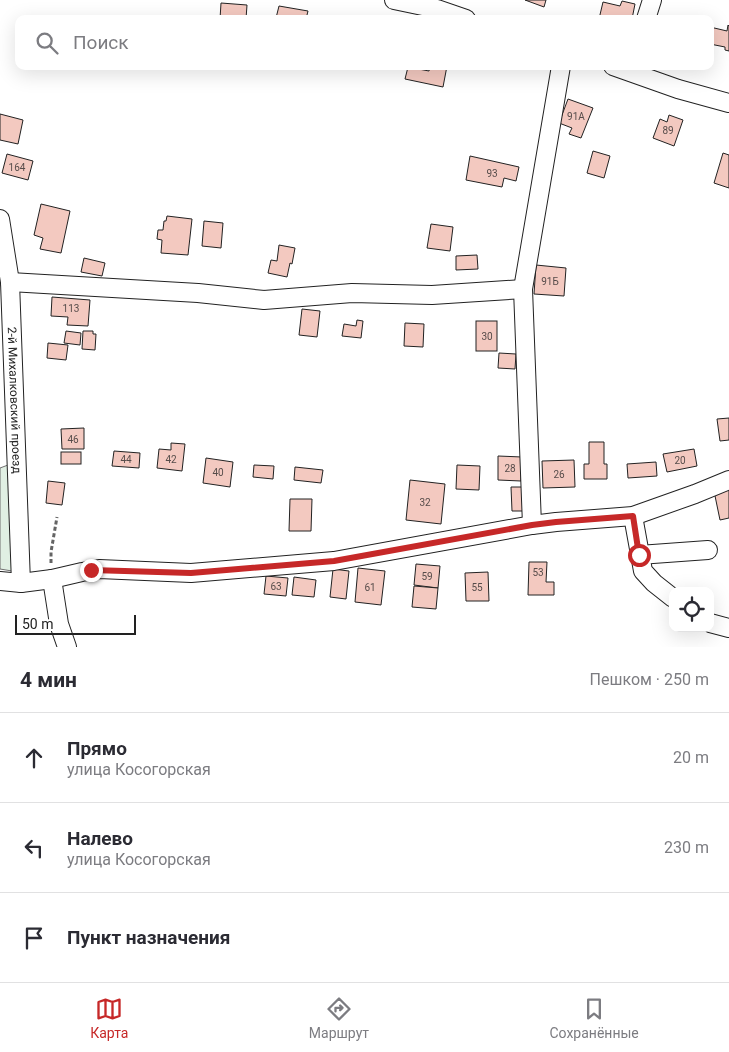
<!DOCTYPE html>
<html lang="ru">
<head>
<meta charset="utf-8">
<style>
	:root { --surface:#fff; --page:#f7f7f7; --text:#2b2b33; --muted:#7c7c81; --line:#e1e1e2; --accent:#c62828 }
	body { margin:0; font-family:Roboto,sans-serif; background:var(--page); color:var(--text) }
	.controls { position:absolute; right:15px; bottom:15px; display:grid; overflow:hidden; border-radius:10px; box-shadow:0 5px 20px #0002 }
	.controls button { width:45px; height:45px; display:grid; place-items:center; padding:0; border:0; border-bottom:1px solid var(--line); background:var(--surface); color:var(--text); font:25px sans-serif }
	.scale { position:absolute; left:15px; bottom:12px; width:121px; box-sizing:border-box; padding-left:5px; border:2px solid #222; border-top:0; font-size:14px; line-height:18px; white-space:nowrap; color:#222; -webkit-text-stroke:4px #fff; paint-order:stroke }
	.stop { position:absolute; width:15px; height:15px; margin:-11px; border:4px solid #c62828; border-radius:50%; background:#fff }
	.stop.end { background:#c62828; border-color:#fff; box-shadow:0 1px 5px #0008 }
	.list { margin:0; padding:0; list-style:none }
	h2 { display:flex; justify-content:space-between; align-items:center; height:65px; margin:0; padding:0 20px; font-size:21px }
	h2 small { font-size:16px; font-weight:400; color:var(--muted) }
	.list li { display:grid; grid-template-columns:32px 1fr auto; gap:15px; align-items:center; box-sizing:border-box; height:90px; padding:0 20px; border-top:1px solid var(--line) }
	.list b { display:block; font-size:19px; white-space:nowrap }
	.list p { margin:0; font-size:16px; white-space:nowrap; color:var(--muted) }
	.list em { font-size:16px; font-style:normal; color:var(--muted) }
	.icon { flex:none; width:28px; height:28px; fill:none; stroke:currentColor; stroke-width:2; stroke-linecap:round; stroke-linejoin:round }
	.map { position:relative; flex:none; width:729px; height:647px; overflow:hidden }
	.search { position:absolute; background:var(--surface); box-shadow:0 5px 20px #0002; left:15px; right:15px; top:15px; height:55px; display:flex; align-items:center; gap:12px; box-sizing:border-box; padding:0 18px; border-radius:10px; color:var(--muted); font-size:19px }
	.sheet { height:335px; background:var(--surface) }
	nav { display:flex; justify-content:space-around; align-items:center; box-sizing:border-box; height:70px; border-top:1px solid var(--line); background:var(--surface); font-size:14px; color:var(--muted) }
	nav a { display:grid; justify-items:center; gap:2px }
	nav .on { color:var(--accent) }
	.map>svg:first-child { display:block }
	.green { fill:#e0efe3; stroke:#6f6f6f }
	.building { fill:#f3c9c0; stroke:#222 }
	.lines { fill:none; stroke-linecap:round; stroke-linejoin:round }
	.minor-casing { stroke:#222; stroke-width:20 }
	.path { stroke:#646464; stroke-width:3; stroke-dasharray:4 2.5; stroke-linecap:butt }
	.minor { stroke:#fff; stroke-width:18 }
	.route { stroke:#c62828; stroke-width:6 }
	.labels { text-anchor:middle; stroke-width:4; stroke-linejoin:round; paint-order:stroke }
	.number-label { font-size:10px; fill:#564c4a }
	.street-label { font-size:12px; fill:#222; stroke:#fff }
</style>
</head>
<body>
<div class="map">
<svg width="729" height="647" viewBox="0 0 729 647">
	<rect width="100%" height="100%" fill="#fff"/>
	<path class="green" d="M 8,465 L 12,571 L 0,569 L 0,468 Z"/>
	<g class="building">
		<path d="M 525,0 L 546,0 L 544,7 Z"/>
		<path d="M 622,1 L 635,4 L 632,19 L 599,19 L 603,2 L 620,6 Z"/>
		<path d="M 221,3 L 247,5 L 246,19 L 220,19 Z"/>
		<path d="M 279,6 L 308,11 L 306,19 L 276,18 Z"/>
		<path d="M 728,25 L 729,26 L 729,51 L 725,50 L 725,47 L 710,44 L 710,27 L 727,31 Z"/>
		<path d="M 430,66 L 447,66 L 443,87 L 405,79 L 408,67 L 429,71 Z"/>
		<path d="M 568,99 L 593,108 L 581,138 L 569,134 L 572,128 L 559,123 Z"/>
		<path d="M 0,114 L 23,120 L 18,144 L 0,140 Z"/>
		<path d="M 669,115 L 683,120 L 674,146 L 653,138 L 660,119 L 667,122 Z"/>
		<path d="M 593,151 L 610,156 L 604,178 L 587,173 Z"/>
		<path d="M 723,153 L 729,155 L 729,188 L 714,183 Z"/>
		<path d="M 7,154 L 33,161 L 28,180 L 2,173 Z"/>
		<path d="M 470,156 L 519,167 L 516,181 L 504,178 L 502,187 L 466,180 Z"/>
		<path d="M 41,204 L 70,211 L 61,253 L 40,249 L 43,238 L 34,235 Z"/>
		<path d="M 167,216 L 192,219 L 188,255 L 161,253 L 162,240 L 157,239 L 158,230 L 163,230 L 164,221 L 166,221 Z"/>
		<path d="M 204,221 L 223,223 L 221,248 L 202,246 Z"/>
		<path d="M 431,224 L 453,227 L 450,251 L 427,248 Z"/>
		<path d="M 279,245 L 295,248 L 292,264 L 290,263 L 287,277 L 268,273 L 271,260 L 277,261 Z"/>
		<path d="M 477,255 L 478,269 L 456,270 L 456,256 Z"/>
		<path d="M 84,258 L 105,263 L 102,276 L 81,272 Z"/>
		<path d="M 536,265 L 566,268 L 564,296 L 534,294 Z"/>
		<path d="M 52,297 L 90,300 L 88,326 L 67,325 L 68,317 L 51,316 Z"/>
		<path d="M 302,309 L 320,311 L 317,337 L 299,335 Z"/>
		<path d="M 357,320 L 363,321 L 361,338 L 342,336 L 344,324 L 356,326 Z"/>
		<rect x="476" y="321" width="21" height="30"/>
		<path d="M 405,323 L 424,324 L 423,347 L 404,346 Z"/>
		<path d="M 66,331 L 81,333 L 80,345 L 64,343 Z"/>
		<path d="M 83,331 L 93,331 L 93,334 L 96,334 L 95,350 L 82,349 Z"/>
		<path d="M 48,343 L 68,345 L 66,360 L 47,358 Z"/>
		<path d="M 499,353 L 516,354 L 515,369 L 498,368 Z"/>
		<path d="M 729,418 L 729,440 L 720,441 L 717,419 Z"/>
		<path d="M 84,428 L 84,449 L 62,449 L 61,429 Z"/>
		<path d="M 589,442 L 604,442 L 604,464 L 607,464 L 607,479 L 584,479 L 584,464 L 589,464 Z"/>
		<path d="M 171,443 L 185,444 L 182,471 L 157,468 L 159,449 L 171,450 Z"/>
		<path d="M 694,449 L 697,466 L 667,472 L 663,454 Z"/>
		<path d="M 114,451 L 140,453 L 139,468 L 112,466 Z"/>
		<rect x="61" y="452" width="20" height="12"/>
		<path d="M 498,456 L 522,457 L 521,481 L 498,480 Z"/>
		<path d="M 206,458 L 233,462 L 230,487 L 203,483 Z"/>
		<path d="M 574,460 L 575,487 L 543,488 L 542,461 Z"/>
		<path d="M 656,462 L 657,476 L 628,478 L 627,464 Z"/>
		<path d="M 254,465 L 274,466 L 273,479 L 253,477 Z"/>
		<path d="M 457,465 L 480,466 L 479,490 L 456,489 Z"/>
		<path d="M 295,467 L 323,470 L 321,483 L 294,480 Z"/>
		<path d="M 410,480 L 445,484 L 441,524 L 406,520 Z"/>
		<path d="M 48,481 L 65,483 L 62,505 L 46,503 Z"/>
		<path d="M 511,487 L 526,487 L 527,511 L 512,511 Z"/>
		<path d="M 729,488 L 729,518 L 720,520 L 714,491 Z"/>
		<path d="M 290,499 L 312,499 L 311,531 L 289,531 Z"/>
		<path d="M 529,562 L 547,562 L 546,582 L 554,582 L 554,595 L 528,595 Z"/>
		<path d="M 416,564 L 440,566 L 438,588 L 414,585 Z"/>
		<path d="M 358,568 L 385,571 L 381,605 L 355,602 Z"/>
		<path d="M 333,569 L 349,571 L 346,599 L 330,597 Z"/>
		<path d="M 488,572 L 489,601 L 466,601 L 465,573 Z"/>
		<path d="M 266,576 L 288,578 L 286,596 L 264,594 Z"/>
		<path d="M 294,577 L 316,580 L 314,597 L 292,595 Z"/>
		<path d="M 414,586 L 438,588 L 436,609 L 412,607 Z"/>
	</g>
	<g class="lines">
		<g class="minor-casing">
			<g id="minor">
				<path d="M 394,0 L 437,9 L 466,19"/>
				<path d="M 646,19 L 652,0"/>
				<path d="M 613,66 L 678,89 L 729,103"/>
				<path id="s1" d="M 0,219 L 10,282 L 21,583"/>
				<path d="M 10,282 L 198,293 L 264,300 L 352,293 L 432,295 L 523,289"/>
				<path d="M 633,516 L 643,571 L 654,583 L 673,598"/>
				<path d="M 532,525 L 523,289 L 561,66"/>
				<path d="M 639,555 L 708,550"/>
				<path d="M 52,579 L 59,624 L 67,647"/>
				<path d="M 0,581 L 21,583 L 52,579 L 82,572 L 99,569 L 191,573 L 334,561 L 532,525 L 556,522 L 633,516 L 695,494 L 729,480"/>
				<path d="M 710,623 L 729,628"/>
			</g>
		</g>
		<path class="path" d="M 51,563 L 51,552 L 57,517"/>
		<use href="#minor" class="minor"/>
	</g>
	<g class="lines">
		<path class="route" d="M 91,570 L 191,573 L 334,561 L 532,525 L 556,522 L 633,516 L 639,555"/>
	</g>
	<g class="labels">
		<g class="number-label">
			<text x="576" y="120">91А</text>
			<text x="668" y="134">89</text>
			<text x="17" y="171">164</text>
			<text x="492" y="177">93</text>
			<text x="550" y="285">91Б</text>
			<text x="71" y="312">113</text>
			<text x="487" y="340">30</text>
			<text x="73" y="443">46</text>
			<text x="126" y="463">44</text>
			<text x="171" y="463">42</text>
			<text x="680" y="464">20</text>
			<text x="510" y="472">28</text>
			<text x="218" y="476">40</text>
			<text x="559" y="478">26</text>
			<text x="425" y="506">32</text>
			<text x="538" y="576">53</text>
			<text x="427" y="580">59</text>
			<text x="276" y="590">63</text>
			<text x="370" y="591">61</text>
			<text x="477" y="591">55</text>
		</g>
		<g class="street-label">
			<text dy="4" stroke="none"><textPath href="#s1" startOffset="182">2-й Михалковский проезд</textPath></text>
		</g>
	</g>
</svg>
<div class="controls">
<button><svg class="icon" aria-label="locate" viewBox="0 0 24 24"><circle cx="12" cy="12" r="6"/><path d="M12 2v4M12 18v4M2 12h4M18 12h4"/></svg></button>
</div>
<div class="scale">50 m</div>
<div class="stop" style="left:639px;top:555px"></div>
<div class="stop end" style="left:91px;top:570px"></div>
<div class="search"><svg class="icon" aria-label="search" viewBox="0 0 24 24"><circle cx="10" cy="10" r="6"/><path d="M15 15l6 6"/></svg>Поиск</div>
</div>
<section class="sheet">
<h2>4 мин<small>Пешком · 250 m</small></h2>
<ul class="list">
<li><svg class="icon" aria-label="ahead" viewBox="0 0 24 24"><path d="M12 20V5M6 11l6-6 6 6"/></svg><div><b>Прямо</b><p>улица Косогорская</p></div><em>20 m</em></li>
<li><svg class="icon" aria-label="left" viewBox="0 0 24 24"><path d="M17 20v-9H6M10 6l-5 5 5 5"/></svg><div><b>Налево</b><p>улица Косогорская</p></div><em>230 m</em></li>
<li><svg class="icon" aria-label="arrive" viewBox="0 0 24 24"><path d="M6 21V4h12l-3 4 3 4H6"/></svg><div><b>Пункт назначения</b></div></li>
</ul>
</section>
<nav>
<a class="on"><svg class="icon" aria-label="map" viewBox="0 0 24 24"><path d="M3 6l6-2 6 2 6-2v14l-6 2-6-2-6 2zM9 4v14M15 6v14"/></svg>Карта</a>
<a><svg class="icon" aria-label="directions" viewBox="0 0 24 24"><path d="M12 3l9 9-9 9-9-9zM9 14v-3h6M13 9l2 2-2 2"/></svg>Маршрут</a>
<a><svg class="icon" aria-label="saved" viewBox="0 0 24 24"><path d="M7 4h10v16l-5-4-5 4z"/></svg>Сохранённые</a>
</nav>
</body>
</html>
